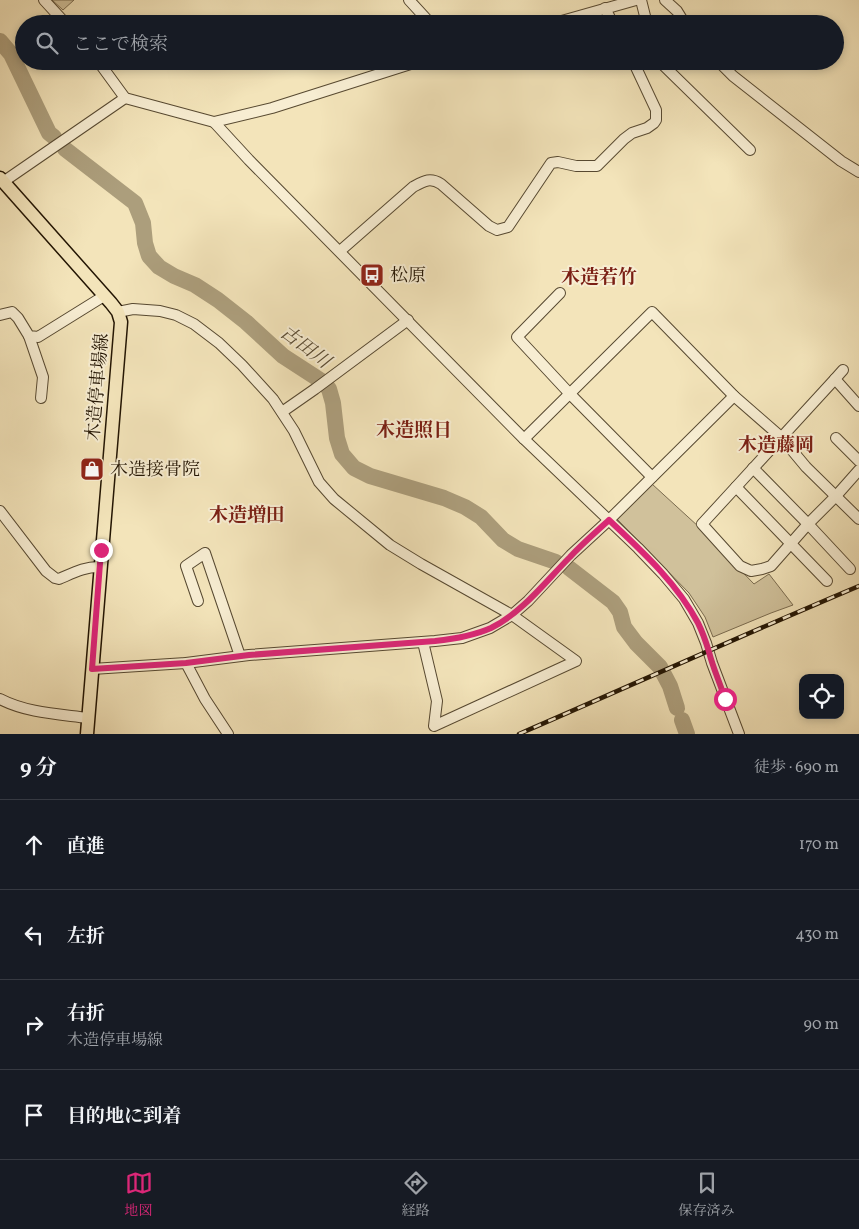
<!DOCTYPE html>
<html lang="ja">
<head>
<meta charset="utf-8">
<style>
	:root { --surface:#171b24; --page:#20242c; --text:#f1f3f6; --muted:#9ea1a6; --line:#363941; --accent:#db2777 }
	body { margin:0; font-family:Vollkorn,"Noto Serif JP",serif; background:var(--page); color:var(--text) }
	.controls { position:absolute; right:15px; bottom:15px; display:grid; overflow:hidden; border-radius:10px; box-shadow:0 2px 8px #0003 }
	.controls button { width:45px; height:45px; display:grid; place-items:center; padding:0; border:0; border-bottom:1px solid var(--line); background:var(--surface); color:var(--text); font:25px sans-serif }
	.stop { position:absolute; width:15px; height:15px; margin:-11px; border:4px solid #db2777; border-radius:50%; background:#fff }
	.stop.end { background:#db2777; border-color:#fff; box-shadow:0 1px 5px #0008 }
	.list { margin:0; padding:0; list-style:none }
	h2 { display:flex; justify-content:space-between; align-items:center; height:65px; margin:0; padding:0 20px; font-size:21px }
	h2 small { font-size:16px; font-weight:400; color:var(--muted) }
	.list li { display:grid; grid-template-columns:32px 1fr auto; gap:15px; align-items:center; box-sizing:border-box; height:90px; padding:0 20px; border-top:1px solid var(--line) }
	.list b { display:block; font-size:19px; white-space:nowrap }
	.list p { margin:0; font-size:16px; white-space:nowrap; color:var(--muted) }
	.list em { font-size:16px; font-style:normal; color:var(--muted) }
	.icon { flex:none; width:28px; height:28px; fill:none; stroke:currentColor; stroke-width:2; stroke-linecap:round; stroke-linejoin:round }
	.map { position:relative; flex:none; width:859px; height:734px; overflow:hidden }
	.search { position:absolute; background:var(--surface); box-shadow:0 2px 8px #0003; left:15px; right:15px; top:15px; height:55px; display:flex; align-items:center; gap:12px; box-sizing:border-box; padding:0 18px; border-radius:28px; color:var(--muted); font-size:19px }
	.sheet { height:425px; background:var(--surface) }
	nav { display:flex; justify-content:space-around; align-items:center; box-sizing:border-box; height:70px; border-top:1px solid var(--line); background:var(--surface); font-size:14px; color:var(--muted) }
	nav a { display:grid; justify-items:center; gap:2px }
	nav .on { color:var(--accent) }
	.map>svg:first-child { display:block }
	.green { fill:#d0c19b; stroke:#7a6b4f }
	.lines { fill:none; stroke-linecap:round; stroke-linejoin:round }
	.river { stroke:#ac9e7c; stroke-width:16 }
	.minor-casing { stroke:#574931; stroke-width:12 }
	.major-casing { stroke:#231503; stroke-width:15 }
	.minor { stroke:#f7edd2; stroke-width:10 }
	.major { stroke:#f3e4ba; stroke-width:12 }
	.rail-casing { stroke:#231503; stroke-width:4.5 }
	.rail { stroke:#f7edd2; stroke-width:2.5; stroke-dasharray:8; stroke-linecap:butt }
	.route { stroke:#db2777; stroke-width:6 }
	.labels { text-anchor:middle; stroke-width:4; stroke-linejoin:round; paint-order:stroke }
	.poi-label { font-size:18px; fill:#231503; stroke:#f7edd2; text-anchor:start }
	.street-label { font-size:18px; fill:#231503; stroke:#f7edd2 }
	.neighbourhood-label { font-size:19px; font-weight:bold; fill:#7a1f14; stroke:#f7edd2 }
	.water-label { font-size:19px; font-style:italic; fill:#5a4c33; stroke:#f7edd2 }
</style>
</head>
<body>
<div class="map">
<svg width="859" height="734" viewBox="0 0 859 734">
	<rect width="100%" height="100%" fill="#f3e4ba"/>
	<filter id="stains"><feTurbulence type="fractalNoise" baseFrequency=".004" numOctaves="4"/><feColorMatrix values="0 0 0 0 .2 0 0 0 0 .09 0 0 0 0 .02 0 0 0 .5 -.17"/></filter>
	<radialGradient id="worn" r=".72"><stop offset=".6" stop-color="#630" stop-opacity="0"/><stop offset="1" stop-color="#630" stop-opacity=".3"/></radialGradient>
	<g class="green">
		<path d="M 52,0 L 74,0 L 63,10 Z"/>
		<path d="M 652,484 L 699,527 L 754,584 L 769,574 L 793,605 L 771,613 L 713,637 L 705,617 L 689,593 L 616,518 Z"/>
	</g>
	<g class="lines">
		<g class="river">
			<path d="M 0,41 L 11,54 L 49,133 L 54,137"/>
			<path d="M 65,149 L 135,203 L 143,223 L 145,243 L 149,256 L 159,267 L 174,276 L 195,285 L 218,300 L 246,322 L 283,356 L 323,382 L 329,389 L 333,403 L 337,438 L 342,454 L 354,468 L 370,476 L 444,498 L 465,507 L 481,517 L 503,540 L 518,549 L 556,562"/>
			<path d="M 569,568 L 613,602 L 620,612 L 624,627 L 636,643 L 660,667 L 670,686 L 677,708"/>
			<path d="M 682,720 L 687,734"/>
		</g>
		<g class="minor-casing">
			<g id="minor">
				<path d="M 44,0 L 66,24"/>
				<path d="M 409,0 L 431,24"/>
				<path d="M 641,0 L 647,24"/>
				<path d="M 665,0 L 677,11 L 685,24"/>
				<path d="M 605,8 L 613,24"/>
				<path d="M 551,24 L 636,0"/>
				<path d="M 98,61 L 125,98 L 214,122 L 272,108 L 420,61"/>
				<path d="M 659,61 L 750,150"/>
				<path d="M 718,61 L 733,76 L 841,161 L 859,172"/>
				<path d="M 214,122 L 249,160 L 524,439 L 638,548 L 663,574 L 684,599 L 698,623 L 706,643 L 712,663 L 739,734"/>
				<path d="M 3,182 L 125,98"/>
				<path d="M 340,251 L 413,187 C 424,181 430,177 441,184 L 489,226 L 497,230 L 508,227 L 551,163 L 558,162 L 576,166 L 597,166 L 624,139 L 632,133 L 647,128 L 654,123 L 656,120 L 656,110 L 633,61"/>
				<path d="M 560,293 L 517,337 L 570,394 L 652,477"/>
				<path d="M 118,312 L 133,309 L 160,311 L 176,315 L 194,324 L 219,343 L 242,365 L 273,399 L 294,431 L 319,482 L 334,499 L 390,545 L 421,564 L 512,615 L 576,661 L 434,726 L 437,701 L 423,642"/>
				<path d="M 0,315 L 12,312 L 18,318 L 29,336 L 38,337 L 104,296"/>
				<path d="M 29,336 L 43,377 L 41,398"/>
				<path d="M 843,370 L 835,379 L 736,487 L 702,524 L 740,566 L 751,571 L 762,569 L 771,566 L 808,524 L 836,496 L 859,470"/>
				<path d="M 835,379 L 859,406"/>
				<path d="M 282,412 L 315,389 L 408,320"/>
				<path d="M 836,438 L 859,461"/>
				<path d="M 524,439 L 652,312 L 734,396 L 781,437 L 806,467 L 859,519"/>
				<path d="M 753,468 L 808,524 L 850,569"/>
				<path d="M 736,487 L 827,581"/>
				<path d="M 0,511 L 46,571 L 55,578 L 59,579 C 71,574 86,566 100,567"/>
				<path d="M 198,601 L 186,566 L 205,553 L 240,656"/>
				<path d="M 186,663 L 205,699 L 228,734"/>
				<path d="M 92,669 L 186,663 L 249,655 L 435,641 L 462,638 L 490,628 L 512,615 L 528,601 L 571,555 L 609,520 L 734,396"/>
				<path d="M 0,699 C 27,713 58,714 88,718"/>
			</g>
		</g>
		<g class="major-casing">
			<path id="major" d="M 0,178 L 111,303 L 118,312 L 121,322 L 87,734"/>
		</g>
		<use href="#minor" class="minor"/>
		<use href="#major" class="major"/>
		<g class="rail-casing">
			<path id="rail" d="M 519,734 C 632,685 745,634 859,586"/>
		</g>
		<use href="#rail" class="rail"/>
	</g>
	<g class="lines">
		<path class="route" d="M 101,550 L 92,669 L 186,663 L 249,655 L 435,641 C 454,639 473,636 491,628 C 523,612 545,582 570,557 C 582,544 596,532 609,520 C 642,551 677,583 698,623 C 703,633 706,642 709,652 C 713,668 720,683 725,699"/>
	</g>
	<defs>
		<g id="bus-square" transform="scale(1.25)"><rect x="-9" y="-9" width="18" height="18" rx="4" fill="#8f2418" stroke="#f7edd2"/><path d="M-5-6H5V4H4V6H2V4H-2V6H-4V4H-5ZM-3.5-4V0h7V-4ZM-3.5 1.2v1.5H-2V1.2ZM2 1.2v1.5H3.5V1.2Z" fill="#fff"/></g>
		<g id="shop-square" transform="scale(1.25)"><rect x="-9" y="-9" width="18" height="18" rx="4" fill="#8f2418" stroke="#f7edd2"/><path d="M-5-2.5h2.3a2.7 3.5 0 0 1 5.4 0H5L5.5 6h-11ZM-1.5-2.5h3a1.5 2.3 0 0 0-3 0Z" fill="#fff"/></g>
	</defs>
	<g fill-rule="evenodd">
		<use href="#bus-square" x="372" y="275"/>
		<use href="#shop-square" x="92" y="469"/>
	</g>
	<g class="labels">
		<g class="poi-label">
			<text x="390" y="281">松原</text>
			<text x="110" y="475">木造接骨院</text>
		</g>
		<g class="street-label">
			<text transform="translate(97 387) rotate(-85)" y="6">木造停車場線</text>
		</g>
		<g class="neighbourhood-label">
			<text x="599" y="283">木造若竹</text>
			<text x="414" y="436">木造照日</text>
			<text x="776" y="451">木造藤岡</text>
			<text x="247" y="521">木造増田</text>
		</g>
		<g class="water-label">
			<text transform="translate(306 346) rotate(37)" y="7">古田川</text>
		</g>
	</g>
	<rect width="100%" height="100%" filter="url(#stains)"/>
	<rect width="100%" height="100%" fill="url(#worn)"/>
</svg>
<div class="controls">
<button><svg class="icon" aria-label="locate" viewBox="0 0 24 24"><circle cx="12" cy="12" r="6"/><path d="M12 2v4M12 18v4M2 12h4M18 12h4"/></svg></button>
</div>
<div class="stop" style="left:725px;top:699px"></div>
<div class="stop end" style="left:101px;top:550px"></div>
<div class="search"><svg class="icon" aria-label="search" viewBox="0 0 24 24"><circle cx="10" cy="10" r="6"/><path d="M15 15l6 6"/></svg>ここで検索</div>
</div>
<section class="sheet">
<h2>9 分<small>徒歩 · 690 m</small></h2>
<ul class="list">
<li><svg class="icon" aria-label="ahead" viewBox="0 0 24 24"><path d="M12 20V5M6 11l6-6 6 6"/></svg><div><b>直進</b></div><em>170 m</em></li>
<li><svg class="icon" aria-label="left" viewBox="0 0 24 24"><path d="M17 20v-9H6M10 6l-5 5 5 5"/></svg><div><b>左折</b></div><em>430 m</em></li>
<li><svg class="icon" aria-label="right" viewBox="0 0 24 24"><path d="M7 20v-9h11M14 6l5 5-5 5"/></svg><div><b>右折</b><p>木造停車場線</p></div><em>90 m</em></li>
<li><svg class="icon" aria-label="arrive" viewBox="0 0 24 24"><path d="M6 21V4h12l-3 4 3 4H6"/></svg><div><b>目的地に到着</b></div></li>
</ul>
</section>
<nav>
<a class="on"><svg class="icon" aria-label="map" viewBox="0 0 24 24"><path d="M3 6l6-2 6 2 6-2v14l-6 2-6-2-6 2zM9 4v14M15 6v14"/></svg>地図</a>
<a><svg class="icon" aria-label="directions" viewBox="0 0 24 24"><path d="M12 3l9 9-9 9-9-9zM9 14v-3h6M13 9l2 2-2 2"/></svg>経路</a>
<a><svg class="icon" aria-label="saved" viewBox="0 0 24 24"><path d="M7 4h10v16l-5-4-5 4z"/></svg>保存済み</a>
</nav>
</body>
</html>
